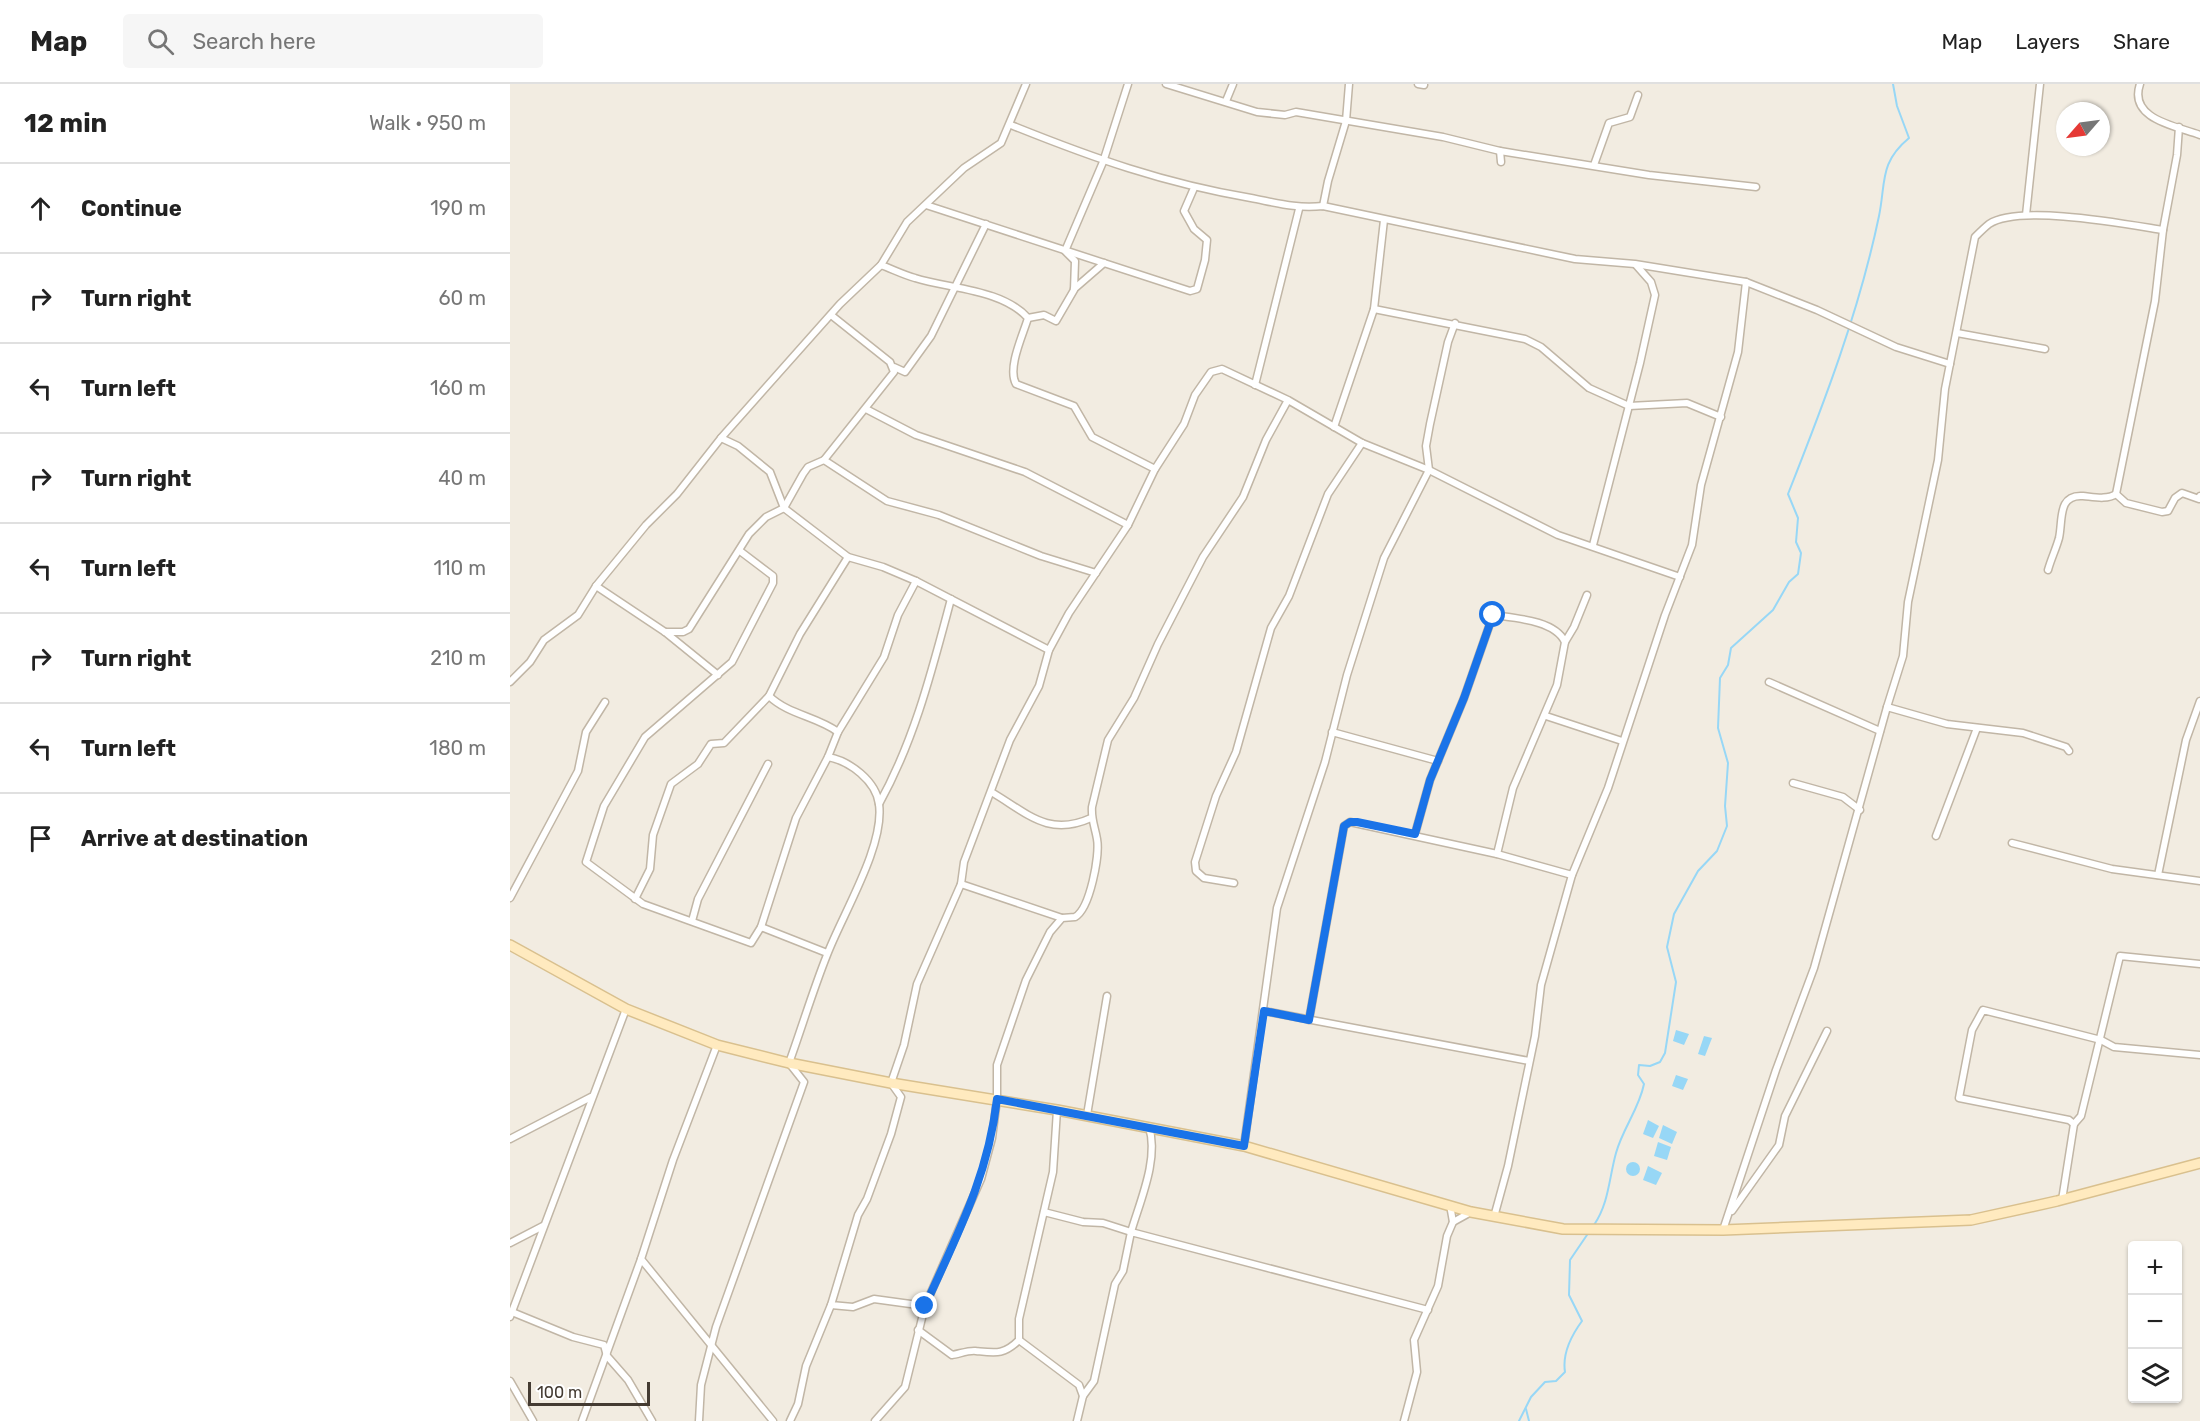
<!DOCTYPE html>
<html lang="en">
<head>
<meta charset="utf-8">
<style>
	:root { --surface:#fff; --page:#f6f6f6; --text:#222; --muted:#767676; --line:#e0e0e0 }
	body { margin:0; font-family:Rubik,sans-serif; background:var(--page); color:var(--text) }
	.controls { position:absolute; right:18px; bottom:18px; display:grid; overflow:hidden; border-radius:6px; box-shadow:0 2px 4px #0004 }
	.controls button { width:54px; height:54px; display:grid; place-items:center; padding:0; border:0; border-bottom:2px solid var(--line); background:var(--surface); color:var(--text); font:30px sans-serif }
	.compass { position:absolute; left:1546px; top:18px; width:54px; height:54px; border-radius:50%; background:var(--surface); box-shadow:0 2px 4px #0004; rotate:242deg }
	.scale { position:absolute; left:18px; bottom:15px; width:122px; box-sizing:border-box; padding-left:6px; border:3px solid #443b32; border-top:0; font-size:16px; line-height:21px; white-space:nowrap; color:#443b32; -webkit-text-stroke:4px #fff; paint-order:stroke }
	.stop { position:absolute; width:18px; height:18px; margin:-14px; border:4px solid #1a73e8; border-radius:50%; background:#fff }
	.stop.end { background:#1a73e8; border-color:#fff; box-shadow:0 2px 6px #0008 }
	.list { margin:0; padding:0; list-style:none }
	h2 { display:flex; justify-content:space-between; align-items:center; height:78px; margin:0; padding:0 24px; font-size:26px }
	h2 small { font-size:20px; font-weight:400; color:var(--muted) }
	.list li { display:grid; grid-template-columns:39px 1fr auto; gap:18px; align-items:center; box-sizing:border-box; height:90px; padding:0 24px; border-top:2px solid var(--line) }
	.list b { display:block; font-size:22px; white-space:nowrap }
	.list em { font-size:20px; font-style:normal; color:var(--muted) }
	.icon { flex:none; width:33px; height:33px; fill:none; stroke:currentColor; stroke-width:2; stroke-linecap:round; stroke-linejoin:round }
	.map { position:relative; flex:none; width:1690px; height:1337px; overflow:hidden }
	header { display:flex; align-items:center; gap:36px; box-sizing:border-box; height:84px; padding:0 30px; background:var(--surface); border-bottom:2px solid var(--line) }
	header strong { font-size:28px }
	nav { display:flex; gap:33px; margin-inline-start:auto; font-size:21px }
	.search { width:420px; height:54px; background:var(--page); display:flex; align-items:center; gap:15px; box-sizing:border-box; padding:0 21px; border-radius:6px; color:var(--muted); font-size:22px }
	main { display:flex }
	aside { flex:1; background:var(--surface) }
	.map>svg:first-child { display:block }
	.water { fill:#97d7f6 }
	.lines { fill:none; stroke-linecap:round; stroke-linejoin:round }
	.stream { stroke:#97d7f6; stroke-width:2 }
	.street-casing { stroke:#c1b6a6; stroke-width:9 }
	.secondary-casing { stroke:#d9c08e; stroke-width:12 }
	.street { stroke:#fff; stroke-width:6 }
	.secondary { stroke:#ffeabf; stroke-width:9 }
	.route { stroke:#1a73e8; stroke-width:8 }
</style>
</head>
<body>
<header>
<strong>Map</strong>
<div class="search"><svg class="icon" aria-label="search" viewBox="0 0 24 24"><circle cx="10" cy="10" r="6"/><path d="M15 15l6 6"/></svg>Search here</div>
<nav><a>Map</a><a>Layers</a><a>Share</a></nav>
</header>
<main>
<aside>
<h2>12 min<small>Walk · 950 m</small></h2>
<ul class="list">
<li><svg class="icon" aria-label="ahead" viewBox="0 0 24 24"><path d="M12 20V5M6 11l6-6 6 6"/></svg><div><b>Continue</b></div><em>190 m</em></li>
<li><svg class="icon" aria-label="right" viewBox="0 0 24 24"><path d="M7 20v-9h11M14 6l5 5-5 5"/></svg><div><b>Turn right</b></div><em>60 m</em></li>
<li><svg class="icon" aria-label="left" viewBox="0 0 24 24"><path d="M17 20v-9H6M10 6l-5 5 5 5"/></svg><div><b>Turn left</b></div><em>160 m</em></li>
<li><svg class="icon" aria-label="right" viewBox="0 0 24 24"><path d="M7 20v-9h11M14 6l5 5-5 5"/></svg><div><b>Turn right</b></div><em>40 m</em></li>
<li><svg class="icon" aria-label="left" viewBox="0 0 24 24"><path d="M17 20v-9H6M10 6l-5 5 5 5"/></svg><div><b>Turn left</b></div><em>110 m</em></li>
<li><svg class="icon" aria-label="right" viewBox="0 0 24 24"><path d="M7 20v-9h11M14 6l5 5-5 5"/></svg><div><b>Turn right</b></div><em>210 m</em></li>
<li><svg class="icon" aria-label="left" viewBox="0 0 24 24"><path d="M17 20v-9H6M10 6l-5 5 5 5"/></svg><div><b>Turn left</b></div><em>180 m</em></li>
<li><svg class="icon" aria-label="arrive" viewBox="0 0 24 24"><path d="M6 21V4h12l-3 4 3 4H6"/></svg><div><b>Arrive at destination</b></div></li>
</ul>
</aside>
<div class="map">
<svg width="1690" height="1337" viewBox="0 0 1690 1337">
	<rect width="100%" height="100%" fill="#f2ece1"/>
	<g class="water">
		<path d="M 1166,946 L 1179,950 L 1174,961 L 1163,957 Z"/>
		<path d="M 1194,952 L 1202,954 L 1195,972 L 1188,970 Z"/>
		<path d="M 1166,991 L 1178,995 L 1173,1006 L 1162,1002 Z"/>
		<path d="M 1138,1036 L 1149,1042 L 1143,1054 L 1133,1050 Z"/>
		<path d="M 1153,1041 L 1167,1048 L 1162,1060 L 1149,1054 Z"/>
		<path d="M 1148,1058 L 1161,1063 L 1157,1076 L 1144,1072 Z"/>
		<circle cx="1123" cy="1085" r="7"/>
		<path d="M 1138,1082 L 1152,1089 L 1146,1101 L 1133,1096 Z"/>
	</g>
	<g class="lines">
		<g class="stream">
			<path d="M 1084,1141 C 1099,1119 1099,1094 1106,1069 C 1113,1044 1129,1025 1134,1000 L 1128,991 L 1129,981 L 1140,982 L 1150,978 L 1155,969 L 1166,898 L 1157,863 L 1164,830 L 1188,787 L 1207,767 L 1217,742 L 1215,722 L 1218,679 L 1208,644 L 1210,594 L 1218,581 L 1221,564 L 1263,526 L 1279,498 L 1288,490 L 1291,469 L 1286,458 L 1288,434 L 1278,410 C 1314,319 1349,228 1369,132 C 1376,98 1369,79 1399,54 L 1387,22 L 1383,0"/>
			<path d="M 1016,1325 L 1019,1337"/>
			<path d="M 1009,1337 L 1021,1313 L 1035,1298 L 1046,1297 L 1055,1288 C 1052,1269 1061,1252 1072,1237 L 1059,1211 L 1060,1176 L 1079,1148"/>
		</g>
		<g class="street-casing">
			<g id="street">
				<path d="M 656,0 L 747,28 L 775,31 L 786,28 L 933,53 L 990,67 L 1139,91 L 1246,103"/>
				<path d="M 908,0 L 914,1"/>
				<path d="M 1630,0 C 1618,35 1666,42 1690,51"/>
				<path d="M 716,17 L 723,0"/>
				<path d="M 501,41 C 583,74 653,99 741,114 C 767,119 787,125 813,122 L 1065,175 L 1125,180 L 1236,198 L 1307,226 L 1386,263 L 1440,280"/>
				<path d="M 990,67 L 991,78"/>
				<path d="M 1084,81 L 1099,39 L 1120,33 L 1128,11"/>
				<path d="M 416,121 L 680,207 L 687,205 L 695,176 L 697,156 L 684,145 L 674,127 L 684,104"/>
				<path d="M 813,122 L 818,97 L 836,37 L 839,0"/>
				<path d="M 1516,131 L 1530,0"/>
				<path d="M 371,181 C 382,185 394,191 405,194 C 440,205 492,205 518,234 C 513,251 497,284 506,300 L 564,322 L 582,353 L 645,385"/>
				<path d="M 564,205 L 594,179"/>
				<path d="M 864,225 L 1015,255 L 1031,263 L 1079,304 L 1119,322 L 1177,319 L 1211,333"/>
				<path d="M 518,234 L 534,231 L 546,237 L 564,206 L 565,177 L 555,167 L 593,78 L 618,0"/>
				<path d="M 1447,249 L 1535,265"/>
				<path d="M 384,283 L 395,288 L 421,252 L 476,140"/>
				<path d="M 745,301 L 789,125"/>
				<path d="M 778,316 L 756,356 L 733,413 L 693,473 L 648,560 L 624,614 L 598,656 L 582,723 C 581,735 585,743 587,755 C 590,771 580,825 565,833 L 552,834 L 540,848 L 516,896 L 487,981 L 487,1015 L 482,1054 L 471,1095 L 415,1222 L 364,1215 L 343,1223 L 321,1221 L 348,1131 L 357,1115 L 381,1050 L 391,1013 L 381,999 L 394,961 L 407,900 L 451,800 L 454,778 L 500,656 L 529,602 L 539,566 L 559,529 L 618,441 L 645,385 L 674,340 L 685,311 L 701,288 L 712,285 L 778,316 L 852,359 L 919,386 L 1048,451 L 1170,493"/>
				<path d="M 356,325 L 406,351 L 515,388 L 618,441"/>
				<path d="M 824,343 L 864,225 L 874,136"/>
				<path d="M 211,354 L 228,362 L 260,388 L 274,424 L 338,473 L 373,483 L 406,497 L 539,566"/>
				<path d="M 314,376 L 377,417 L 429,431 L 531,472 L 586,489"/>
				<path d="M 1606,410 L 1645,217 L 1653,146 L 1667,71 L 1669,43"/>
				<path d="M 1606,410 L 1616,419 L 1652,428 L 1658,427 L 1665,414 L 1672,409 L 1689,415 L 1690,412"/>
				<path d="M 1083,461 L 1130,279 L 1145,211 L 1141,198 L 1126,181"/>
				<path d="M 230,467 L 263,492 L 263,499 L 222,578 L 135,653 L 94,722 L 76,778 L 133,820 L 241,859 L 251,843 L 317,869"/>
				<path d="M 1538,486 C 1541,475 1546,465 1549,454 C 1553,437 1547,410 1573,412 C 1584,413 1597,416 1606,410"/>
				<path d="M 86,502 L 155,548 L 208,591"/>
				<path d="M 155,548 L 173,548 L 179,545 L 239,450 L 256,433 L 274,424 L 293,390 L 298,383 L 314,376 L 384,288 L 380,278 L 321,231"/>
				<path d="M 1055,558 L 1064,543 L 1077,511"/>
				<path d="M 0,598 L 20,578 L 34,556 L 68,531 L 86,502 L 136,441 L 167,410 L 211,354 L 330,220 L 371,181 L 397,138 L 454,84 L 491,59 L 516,0"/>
				<path d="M 1259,598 L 1370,647"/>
				<path d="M 259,612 C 279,631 306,632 328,648"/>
				<path d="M 1377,623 L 1393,572 L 1398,518 L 1428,376 L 1435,305 L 1465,153 C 1469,149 1474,144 1479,140 C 1510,120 1615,140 1653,146"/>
				<path d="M 1036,632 L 1112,657"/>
				<path d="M 822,648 L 928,677"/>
				<path d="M 1283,699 L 1333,713 L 1350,726"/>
				<path d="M 483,709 C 518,730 539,753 581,734"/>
				<path d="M 369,720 C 405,655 422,586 441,515"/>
				<path d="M 905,750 L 920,696 L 954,614 L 983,531 C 1004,534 1045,536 1055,558 L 1047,601 L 1003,704 L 987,770"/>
				<path d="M 1426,752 L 1467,644"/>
				<path d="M 1502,759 L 1602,785 L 1690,797"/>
				<path d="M 1648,791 L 1676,656 L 1690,617"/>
				<path d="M 724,799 L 694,794 L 686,787 L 685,778 L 706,712 L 726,668 L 761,544 L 779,512 L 818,410 L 852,359"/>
				<path d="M 451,800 L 552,834"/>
				<path d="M 0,814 L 68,687 L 76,648 L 95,618"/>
				<path d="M 125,815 L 140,785 L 143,751 L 161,700 L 188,680 L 201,660 L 214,659 L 259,612 L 290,550 L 338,473"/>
				<path d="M 182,837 L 188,815 L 258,680"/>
				<path d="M 251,843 L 286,734 L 318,673 L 328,648 L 374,573 L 388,531 L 406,497"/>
				<path d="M 754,927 L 1019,977"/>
				<path d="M 799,936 L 834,742 L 840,738 L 987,770 L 1062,791"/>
				<path d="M 207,961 L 163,1076 L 131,1175 L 263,1337"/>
				<path d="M 577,1031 L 597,912"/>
				<path d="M 1564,1040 L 1571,1032 L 1610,872 L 1690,880"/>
				<path d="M 0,1055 L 81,1013"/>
				<path d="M 734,1062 L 767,824 L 815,678 L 837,591 L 874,474 L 919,386 L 916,362 L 920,340 L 938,258 L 945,239"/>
				<path d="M 1552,1116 L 1564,1040 L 1559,1036 L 1449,1014 L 1462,946 L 1473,926 L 1591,956 L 1604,963 L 1690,971"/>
				<path d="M 1222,1127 L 1269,1061 L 1275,1032 L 1317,947"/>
				<path d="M 534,1128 L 573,1138 L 593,1139 L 621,1148 C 630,1117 649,1075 639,1043"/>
				<path d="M 984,1133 L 998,1082 L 1025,952 L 1031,901 L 1062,791 L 1098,704 L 1155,531 L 1182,461 L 1191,401 L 1228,268 L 1236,198"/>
				<path d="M 943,1138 L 961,1128"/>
				<path d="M 1213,1146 L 1266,986 L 1304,884 L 1377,623 L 1437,640 L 1513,649 L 1556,663 L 1559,667"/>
				<path d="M 0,1159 L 33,1142"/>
				<path d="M 2,1228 L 63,1253 L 94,1261 L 97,1272 L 118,1296 L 142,1337"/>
				<path d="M 0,1233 L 116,925"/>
				<path d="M 408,1246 L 442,1271 C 449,1270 459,1266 466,1267 C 486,1269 494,1271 509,1256 L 509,1235 L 543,1088 L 547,1026"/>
				<path d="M 509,1256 L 569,1301 L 573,1312"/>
				<path d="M 0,1297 L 23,1337"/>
				<path d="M 72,1337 L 131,1175"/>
				<path d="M 189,1337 L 191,1301 L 206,1243 L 294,998 L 279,979 C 292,943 303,906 317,871 C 332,831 375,762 369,720 C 366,697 340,677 318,673"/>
				<path d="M 280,1337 L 288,1320 L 296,1282 L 321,1221"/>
				<path d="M 365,1337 L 395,1303 L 415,1222"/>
				<path d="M 567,1337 L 573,1312 L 584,1297 L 605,1200 L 613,1187 L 621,1148 L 918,1226"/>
				<path d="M 894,1337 L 907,1288 L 904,1256 L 928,1202 L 937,1152 L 943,1138 L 940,1121"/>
			</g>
		</g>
		<g class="secondary-casing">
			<path id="secondary" d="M 0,861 L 116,925 L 207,961 L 279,979 L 381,999 L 547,1026 L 734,1062 L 961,1128 L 1053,1145 L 1213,1146 L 1461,1136 L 1547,1117 L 1690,1079"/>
		</g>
		<use href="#street" class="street"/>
		<use href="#secondary" class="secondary"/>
	</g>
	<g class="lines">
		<path class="route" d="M 415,1222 C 447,1151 478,1093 487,1015 L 734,1062 L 754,927 L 799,936 L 834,742 L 840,738 L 847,738 L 905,750 L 920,696 L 954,614 L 983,531"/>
	</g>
</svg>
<div class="controls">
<button>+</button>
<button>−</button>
<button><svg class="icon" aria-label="layers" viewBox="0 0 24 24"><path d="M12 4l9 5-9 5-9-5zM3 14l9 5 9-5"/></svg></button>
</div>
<svg class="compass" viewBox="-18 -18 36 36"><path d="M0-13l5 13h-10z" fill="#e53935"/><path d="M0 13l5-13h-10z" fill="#767676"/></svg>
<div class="scale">100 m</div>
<div class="stop" style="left:983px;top:531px"></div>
<div class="stop end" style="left:415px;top:1222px"></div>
</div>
</main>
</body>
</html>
